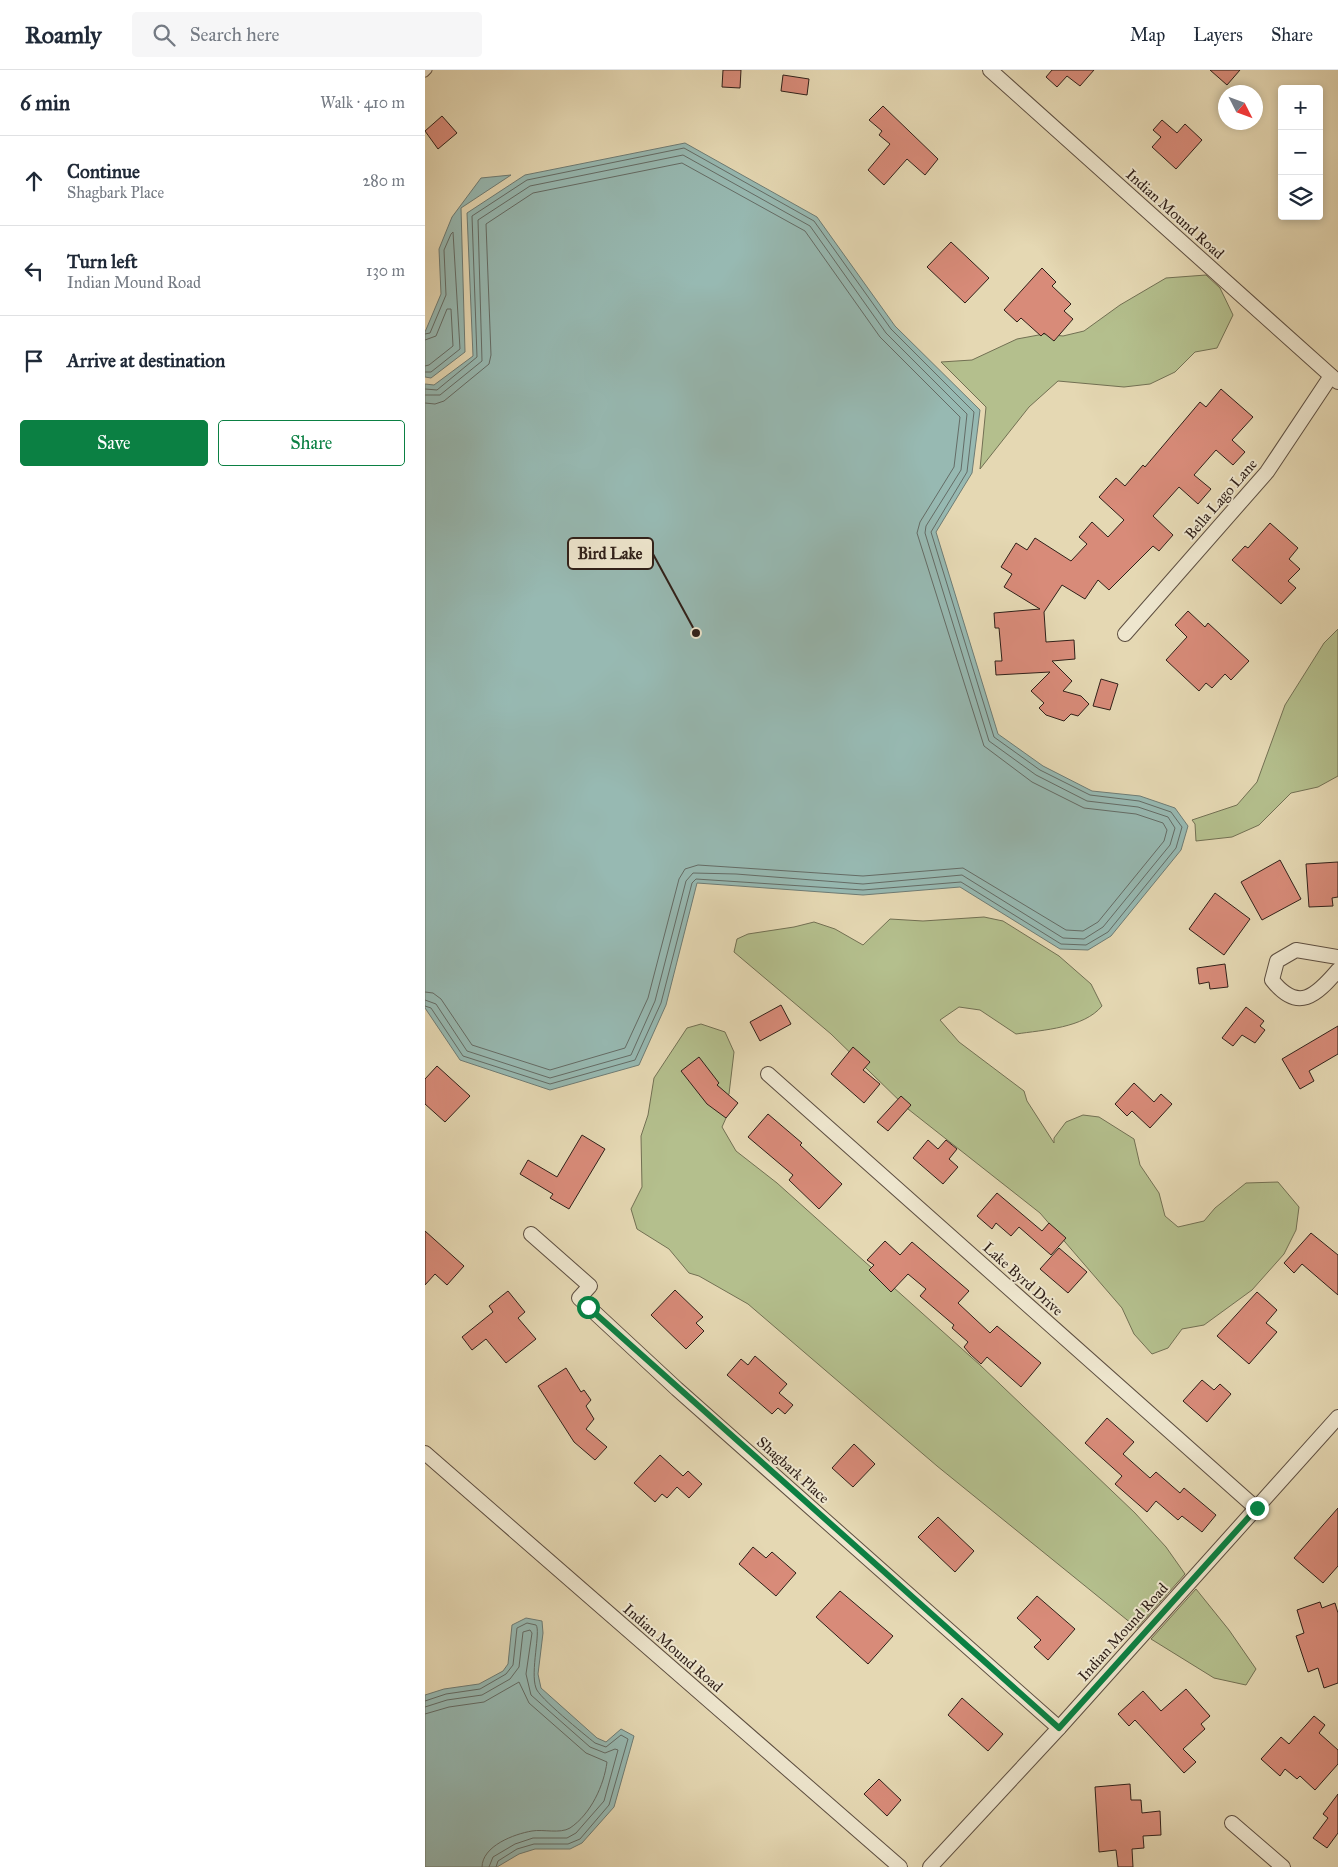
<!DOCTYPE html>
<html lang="en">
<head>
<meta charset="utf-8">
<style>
	:root { --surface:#fff; --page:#f6f6f7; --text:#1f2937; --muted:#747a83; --line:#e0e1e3; --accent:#0b8043 }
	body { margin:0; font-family:"IM FELL Great Primer",serif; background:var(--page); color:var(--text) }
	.controls { position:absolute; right:15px; top:15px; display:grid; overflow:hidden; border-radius:5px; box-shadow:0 2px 8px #0003 }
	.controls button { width:45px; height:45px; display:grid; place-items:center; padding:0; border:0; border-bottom:1px solid var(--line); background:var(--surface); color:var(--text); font:25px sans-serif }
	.compass { position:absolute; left:793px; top:15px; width:45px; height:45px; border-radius:50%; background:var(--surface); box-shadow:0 2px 8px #0003; rotate:132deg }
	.stop { position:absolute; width:15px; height:15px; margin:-11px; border:4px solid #0b8043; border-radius:50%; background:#fff }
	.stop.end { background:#0b8043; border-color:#fff; box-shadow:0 1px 5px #0008 }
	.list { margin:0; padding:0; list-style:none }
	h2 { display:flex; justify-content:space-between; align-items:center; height:65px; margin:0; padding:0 20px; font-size:21px }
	h2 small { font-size:16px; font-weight:400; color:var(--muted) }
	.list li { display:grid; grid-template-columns:32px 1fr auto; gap:15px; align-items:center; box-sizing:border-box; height:90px; padding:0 20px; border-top:1px solid var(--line) }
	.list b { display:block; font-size:19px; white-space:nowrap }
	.list p { margin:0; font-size:16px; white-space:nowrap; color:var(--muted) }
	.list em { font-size:16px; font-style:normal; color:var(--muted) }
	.actions { display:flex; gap:10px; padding:15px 20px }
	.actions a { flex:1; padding:11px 0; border:1px solid var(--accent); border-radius:5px; text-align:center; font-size:18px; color:var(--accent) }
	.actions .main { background:var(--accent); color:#fff }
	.icon { flex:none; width:28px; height:28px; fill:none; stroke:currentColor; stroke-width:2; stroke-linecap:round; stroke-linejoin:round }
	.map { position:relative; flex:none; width:913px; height:1797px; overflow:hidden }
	header { display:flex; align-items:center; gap:30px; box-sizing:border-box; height:70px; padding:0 25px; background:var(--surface); border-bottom:1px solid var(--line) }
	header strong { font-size:24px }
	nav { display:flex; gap:28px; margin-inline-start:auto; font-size:18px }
	.search { width:350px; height:45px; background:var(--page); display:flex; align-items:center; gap:12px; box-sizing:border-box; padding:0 18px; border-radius:5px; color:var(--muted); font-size:19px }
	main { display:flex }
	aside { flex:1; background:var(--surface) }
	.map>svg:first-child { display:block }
	.green { fill:#b4bf8d; stroke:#727053 }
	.water { fill:#97b9b2; stroke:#6e7c75 }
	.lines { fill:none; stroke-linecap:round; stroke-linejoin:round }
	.shore { stroke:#646c66; stroke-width:1 }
	.building { fill:#d88b79; stroke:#302019 }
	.lane-casing { stroke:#5d4e40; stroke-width:9 }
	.street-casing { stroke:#5d4e40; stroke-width:16 }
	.lane { stroke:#eee6ce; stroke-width:7 }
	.street { stroke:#eee6ce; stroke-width:14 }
	.route { stroke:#0b8043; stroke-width:6 }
	.labels { text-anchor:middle; stroke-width:4; stroke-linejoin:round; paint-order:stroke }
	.street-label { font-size:15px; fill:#302019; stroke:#eee6ce }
	.leader { fill:none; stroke:#302019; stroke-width:2 }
	.callout-dot { fill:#302019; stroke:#eee6ce; stroke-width:2 }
	.callout { fill:#eee6ce; stroke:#302019; stroke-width:2 }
	.callout-label { font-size:16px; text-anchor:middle; font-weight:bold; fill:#302019 }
</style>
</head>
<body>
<header>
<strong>Roamly</strong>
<div class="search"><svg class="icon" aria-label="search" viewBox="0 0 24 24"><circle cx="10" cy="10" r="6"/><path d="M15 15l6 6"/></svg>Search here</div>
<nav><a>Map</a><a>Layers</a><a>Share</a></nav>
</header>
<main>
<aside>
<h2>6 min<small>Walk · 410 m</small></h2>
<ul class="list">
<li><svg class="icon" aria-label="ahead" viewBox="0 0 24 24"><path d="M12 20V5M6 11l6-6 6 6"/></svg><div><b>Continue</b><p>Shagbark Place</p></div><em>280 m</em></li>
<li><svg class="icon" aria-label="left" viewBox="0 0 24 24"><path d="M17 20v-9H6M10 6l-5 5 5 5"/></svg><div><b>Turn left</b><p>Indian Mound Road</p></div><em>130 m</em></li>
<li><svg class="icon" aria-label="arrive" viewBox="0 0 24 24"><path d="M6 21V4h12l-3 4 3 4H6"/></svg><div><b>Arrive at destination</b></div></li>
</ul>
<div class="actions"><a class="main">Save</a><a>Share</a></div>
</aside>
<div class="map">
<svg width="913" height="1797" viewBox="0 0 913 1797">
	<rect width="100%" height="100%" fill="#e5d8b3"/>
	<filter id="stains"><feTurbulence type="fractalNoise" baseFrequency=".004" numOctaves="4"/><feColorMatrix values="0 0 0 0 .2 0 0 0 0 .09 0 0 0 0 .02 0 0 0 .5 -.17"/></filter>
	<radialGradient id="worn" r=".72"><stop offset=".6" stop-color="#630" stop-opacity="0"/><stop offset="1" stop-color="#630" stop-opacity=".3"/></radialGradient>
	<g class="green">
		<path d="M 781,205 L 795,218 L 808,245 L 792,278 L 770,282 L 750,302 L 725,314 L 699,317 L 633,311 L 604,337 L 555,399 L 561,337 L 516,292 L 547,290 L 592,269 L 619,264 L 638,266 L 659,261 L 695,235 L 741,208 Z"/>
		<path d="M 913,559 L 913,706 L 893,717 L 866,723 L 834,755 L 807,767 L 771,771 L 770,754 L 767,750 L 812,735 L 832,712 L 860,635 L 899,573 Z"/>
		<path d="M 559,847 L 578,851 L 634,886 L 666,914 L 677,936 C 659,958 618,960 591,964 L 555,940 L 534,937 L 515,950 L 534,972 L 599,1021 L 602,1031 L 629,1073 L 629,1068 L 641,1052 L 658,1045 L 674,1047 L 709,1069 L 715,1095 L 734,1123 L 740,1146 L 753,1157 L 779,1151 L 790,1138 L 821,1113 L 853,1112 L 874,1137 L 871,1160 L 859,1184 L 827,1220 L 779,1255 L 757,1259 L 743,1278 L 727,1284 L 709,1264 L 697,1238 L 615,1143 L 483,1039 L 406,964 L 309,882 L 312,869 L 323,864 L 369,857 L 389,852 L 410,859 L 438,875 L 465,849 L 498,851 Z"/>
		<path d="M 276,954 L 300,962 L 309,982 L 304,1024 L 296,1036 L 301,1048 L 297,1057 L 311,1081 L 352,1113 L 555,1295 L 710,1443 L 741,1477 L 760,1504 L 712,1558 L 512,1396 L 323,1234 L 274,1206 L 264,1203 L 244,1179 L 212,1159 L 206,1139 L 217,1117 L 216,1066 L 223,1045 L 229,1008 L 262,958 Z"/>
		<path d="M 771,1519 L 804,1560 L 831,1599 L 821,1615 L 789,1608 L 726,1569 Z"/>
	</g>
	<g class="water">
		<path d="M 260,73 L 392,147 L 470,256 L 555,340 L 547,403 L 511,462 L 573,664 L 618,696 L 667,721 L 715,726 L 750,738 L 763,756 L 756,780 L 686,866 L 663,880 L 635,879 L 535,817 L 438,825 L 272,813 L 241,935 L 214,995 L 125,1020 L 35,990 L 0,938 L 0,314 L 9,315 L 48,286 L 42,143 L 100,105 Z"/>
		<path d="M 86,105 L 36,138 L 40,282 L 6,308 L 0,307 L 0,262 L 16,224 L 14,179 L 27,147 L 56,108 Z"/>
		<path d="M 101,1548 L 117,1551 L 118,1563 L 113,1604 L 116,1618 L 172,1668 L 181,1672 L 196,1659 L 209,1666 L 189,1737 L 157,1773 L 145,1779 L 110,1779 L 94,1784 L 72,1797 L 0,1797 L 0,1625 L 19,1619 L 54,1614 L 78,1601 L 83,1594 L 87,1555 Z"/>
	</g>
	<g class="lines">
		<g class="shore">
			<path d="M 0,264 L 5,263 L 21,225 L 19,180 L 26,164 L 28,162 L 35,279 L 6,302 L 0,302"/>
			<path d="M 0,270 L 11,266 L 22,239 L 26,239 L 28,276 L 4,295 L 0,296"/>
			<path d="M 0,319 L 12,320 L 52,287 L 47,146 L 102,110 L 259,78 L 389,151 L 466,259 L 549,342 L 542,402 L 506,462 L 569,667 L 615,700 L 665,725 L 714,731 L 746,742 L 757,757 L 751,778 L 683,862 L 661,875 L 636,874 L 536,812 L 438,820 L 271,809 L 267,813 L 236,933 L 210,990 L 125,1014 L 38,986 L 6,938 L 0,936"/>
			<path d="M 0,325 L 15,325 L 57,291 L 53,150 L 105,116 L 258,85 L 385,156 L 461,263 L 542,344 L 536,400 L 501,456 L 500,463 L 564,671 L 611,705 L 662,731 L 713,737 L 743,747 L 750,758 L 745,775 L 678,857 L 659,869 L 638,868 L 537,805 L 438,814 L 311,804 L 268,803 L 261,811 L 230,931 L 206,985 L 125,1008 L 42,981 L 11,934 L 0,930"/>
			<path d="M 0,333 L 10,334 L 19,331 L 64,294 L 66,285 L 61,154 L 108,123 L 257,93 L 380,161 L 455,267 L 535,347 L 529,397 L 495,452 L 492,463 L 559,676 L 607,712 L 659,738 L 711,744 L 738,753 L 742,760 L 739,771 L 673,852 L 658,861 L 641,860 L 538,798 L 438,806 L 273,795 L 260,799 L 254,809 L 223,928 L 200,978 L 125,1000 L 47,975 L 16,929 L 8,923 L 0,922"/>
			<path d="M 0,1631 L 21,1624 L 55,1619 L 81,1604 L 88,1595 L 92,1558 L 102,1553 L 111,1555 C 116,1561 105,1602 111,1618 C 113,1627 160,1665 170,1673 L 181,1677 L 196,1665 L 203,1669 L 184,1735 L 155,1769 L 143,1774 L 109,1774 L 92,1779 L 73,1791 L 71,1797"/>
			<path d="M 0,1637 L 22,1630 L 57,1625 L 85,1609 L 94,1597 L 98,1562 L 105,1560 L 107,1563 L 101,1604 L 106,1625 L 165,1677 L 180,1683 L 190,1679 L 193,1680 L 179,1731 L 151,1763 L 142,1768 L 108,1768 L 90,1774 L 68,1787 L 64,1797"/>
			<path d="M 0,1644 L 24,1637 L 59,1632 L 94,1612 L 104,1633 L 161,1683 L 182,1692 C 179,1715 166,1744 145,1758 C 135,1764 118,1759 107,1761 C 89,1764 57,1776 57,1797"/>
		</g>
	</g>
	<g class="building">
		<path d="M 298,0 L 316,0 L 315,18 L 297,17 Z"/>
		<path d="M 627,0 L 669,0 L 655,16 L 642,6 L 632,17 L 621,7 Z"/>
		<path d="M 785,0 L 815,0 L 802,15 Z"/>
		<path d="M 358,5 L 384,9 L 382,25 L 356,21 Z"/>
		<path d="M 458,36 L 513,89 L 500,105 L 482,89 L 459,115 L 443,100 L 465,74 L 454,65 L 457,61 L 444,50 Z"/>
		<path d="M 17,46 L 32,63 L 13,79 L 0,61 Z"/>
		<path d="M 737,50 L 752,63 L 760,54 L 777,70 L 751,99 L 727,77 L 736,67 L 728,60 Z"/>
		<path d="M 526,172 L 564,208 L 540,233 L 502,197 Z"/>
		<path d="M 617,198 L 631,212 L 627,216 L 646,234 L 639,241 L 648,249 L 629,271 L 619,263 L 616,266 L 596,248 L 592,252 L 579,240 Z"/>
		<path d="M 796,319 L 828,347 L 807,370 L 820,382 L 808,395 L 791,380 L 769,405 L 786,419 L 773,434 L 754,417 L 728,446 L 748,465 L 734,481 L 728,476 L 684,520 L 673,510 L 660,529 L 637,515 L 619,542 L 621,572 L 649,570 L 650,589 L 627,591 L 647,611 L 638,621 L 656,626 L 664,634 L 653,646 L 646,644 L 639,651 L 621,645 L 614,638 L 619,633 L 606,621 L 625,602 L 571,605 L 570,591 L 577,591 L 574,558 L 570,558 L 569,543 L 615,539 L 579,517 L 587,504 L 576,497 L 591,473 L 602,480 L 610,468 L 646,491 L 662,474 L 654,467 L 667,452 L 683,467 L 699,450 L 674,427 L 691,408 L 700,416 L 718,395 L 720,397 L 775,332 L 781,337 Z"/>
		<path d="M 845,453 L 873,478 L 864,489 L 875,499 L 863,511 L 871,518 L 856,534 L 807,490 L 820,476 L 823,478 Z"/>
		<path d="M 763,541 L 780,557 L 783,553 L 824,591 L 806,610 L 800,604 L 787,618 L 781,613 L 774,621 L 741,590 L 762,567 L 750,555 Z"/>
		<path d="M 676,609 L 693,614 L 685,640 L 668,636 Z"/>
		<path d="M 855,790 L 876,829 L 837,850 L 816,812 Z"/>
		<path d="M 913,792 L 913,827 L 907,828 L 908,836 L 884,837 L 881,794 Z"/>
		<path d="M 790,823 L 825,849 L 799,885 L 764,859 Z"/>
		<path d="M 800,894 L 803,917 L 785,919 L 784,912 L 774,914 L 772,898 Z"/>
		<path d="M 356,935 L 366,954 L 335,971 L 325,952 Z"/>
		<path d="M 821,937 L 839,951 L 835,956 L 840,960 L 830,973 L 817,965 L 808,976 L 797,968 Z"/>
		<path d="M 913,956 L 913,984 L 884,1001 L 889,1011 L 875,1019 L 857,989 Z"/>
		<path d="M 428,977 L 445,992 L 438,1000 L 455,1014 L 439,1033 L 406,1004 Z"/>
		<path d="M 274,987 L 294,1013 L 292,1015 L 313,1033 L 301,1048 L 282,1034 L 256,1001 Z"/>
		<path d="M 12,996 L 45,1026 L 20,1052 L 0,1034 L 0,1009 Z"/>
		<path d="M 709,1013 L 729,1032 L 736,1024 L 747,1034 L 725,1058 L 707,1041 L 702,1046 L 690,1034 Z"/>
		<path d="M 476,1026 L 486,1035 L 463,1061 L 452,1052 Z"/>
		<path d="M 343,1044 L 377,1073 L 375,1075 L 417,1114 L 394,1139 L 364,1110 L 368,1105 L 323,1067 Z"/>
		<path d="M 157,1065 L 180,1079 L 144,1139 L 125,1128 L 128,1124 L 95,1104 L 103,1090 L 132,1107 Z"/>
		<path d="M 503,1070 L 513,1079 L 521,1070 L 532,1079 L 524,1089 L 533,1097 L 518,1114 L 488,1088 Z"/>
		<path d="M 572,1123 L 617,1161 L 624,1153 L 641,1168 L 626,1185 L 594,1157 L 586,1166 L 571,1153 L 567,1159 L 552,1146 Z"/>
		<path d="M 0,1161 L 39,1196 L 22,1215 L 10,1204 L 0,1215 Z"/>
		<path d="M 886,1163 L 913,1185 L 913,1225 L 877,1194 L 869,1203 L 859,1193 Z"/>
		<path d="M 460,1171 L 475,1185 L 487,1172 L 544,1221 L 533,1233 L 565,1263 L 572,1256 L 616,1293 L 596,1317 L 562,1287 L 556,1294 L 545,1284 L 539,1277 L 543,1272 L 527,1258 L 529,1255 L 495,1226 L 501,1219 L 483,1204 L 466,1222 L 444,1200 L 449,1195 L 442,1190 Z"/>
		<path d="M 634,1178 L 662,1202 L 643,1223 L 615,1199 Z"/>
		<path d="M 250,1220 L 278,1247 L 271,1253 L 279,1261 L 261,1279 L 226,1245 Z"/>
		<path d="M 83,1221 L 100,1242 L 93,1248 L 111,1269 L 81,1293 L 61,1269 L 47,1280 L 37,1267 L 68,1242 L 64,1236 Z"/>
		<path d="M 832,1222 L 852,1240 L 841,1253 L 852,1262 L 824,1294 L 792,1266 Z"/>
		<path d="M 330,1286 L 362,1314 L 354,1323 L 368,1335 L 360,1344 L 353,1338 L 347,1344 L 302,1305 L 316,1289 L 323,1295 Z"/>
		<path d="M 141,1298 L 156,1322 L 159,1320 L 166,1330 L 161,1336 L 169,1349 L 161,1359 L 182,1377 L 170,1390 L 149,1372 L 113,1316 Z"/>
		<path d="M 777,1310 L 789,1320 L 795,1314 L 806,1324 L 782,1352 L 758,1331 Z"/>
		<path d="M 682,1348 L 709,1372 L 698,1384 L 725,1408 L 731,1402 L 755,1423 L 759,1418 L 791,1445 L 777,1462 L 757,1446 L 753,1450 L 731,1431 L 722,1442 L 690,1414 L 697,1406 L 660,1373 Z"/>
		<path d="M 429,1374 L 450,1394 L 428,1417 L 407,1398 Z"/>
		<path d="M 235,1385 L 258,1406 L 263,1401 L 277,1414 L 264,1428 L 252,1417 L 242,1428 L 237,1424 L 230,1432 L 209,1413 Z"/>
		<path d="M 913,1438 L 913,1496 L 898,1513 L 869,1488 Z"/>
		<path d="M 513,1447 L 549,1481 L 530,1502 L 493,1467 Z"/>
		<path d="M 328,1477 L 341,1488 L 347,1482 L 371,1503 L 351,1526 L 314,1494 Z"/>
		<path d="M 415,1521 L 468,1566 L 443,1594 L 391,1547 Z"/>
		<path d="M 612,1526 L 650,1559 L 623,1590 L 609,1577 L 616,1570 L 592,1548 Z"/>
		<path d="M 895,1532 L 897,1538 L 910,1533 L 913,1543 L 913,1613 L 899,1618 L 893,1598 L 883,1602 L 871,1566 L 879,1563 L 872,1540 Z"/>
		<path d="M 761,1619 L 785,1646 L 776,1654 L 780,1659 L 758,1679 L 771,1692 L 759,1703 L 710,1650 L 704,1656 L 693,1644 L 718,1621 L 736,1641 Z"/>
		<path d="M 537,1628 L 578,1664 L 563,1681 L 523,1645 Z"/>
		<path d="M 889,1646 L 900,1655 L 894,1663 L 913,1680 L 913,1694 L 890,1720 L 875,1706 L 872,1709 L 860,1699 L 855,1706 L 836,1689 L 856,1667 L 864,1674 Z"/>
		<path d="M 454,1709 L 476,1730 L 462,1746 L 439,1724 Z"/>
		<path d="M 705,1714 L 706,1730 L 716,1730 L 717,1743 L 735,1741 L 736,1765 L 718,1766 L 719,1778 L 707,1779 L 708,1797 L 693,1797 L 691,1780 L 674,1782 L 670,1717 Z"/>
		<path d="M 913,1724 L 913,1763 L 902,1778 L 888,1768 L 903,1748 L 898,1744 Z"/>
	</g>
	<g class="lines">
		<g class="lane-casing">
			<path id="lane" d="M 0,3 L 3,0"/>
		</g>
		<g class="street-casing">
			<g id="street">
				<path d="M 565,0 L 913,312"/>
				<path d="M 700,564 L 842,402 L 906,306"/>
				<path d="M 913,887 L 871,880 L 852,891 L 847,910 C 873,943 891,926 913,900"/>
				<path d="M 343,1004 L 831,1438"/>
				<path d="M 106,1164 L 165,1216 L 154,1228 L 252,1319 L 634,1658"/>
				<path d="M 0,1383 L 475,1797"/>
				<path d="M 807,1753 L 858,1797"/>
				<path d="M 505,1797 L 634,1658 L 913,1347"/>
			</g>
		</g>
		<use href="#lane" class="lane"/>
		<use href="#street" class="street"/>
	</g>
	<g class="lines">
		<path class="route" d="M 163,1237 L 634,1658 L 832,1438"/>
	</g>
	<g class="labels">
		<g class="street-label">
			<text transform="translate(750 144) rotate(42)" y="5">Indian Mound Road</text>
			<text transform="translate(796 429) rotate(-49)" y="5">Bella Lago Lane</text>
			<text transform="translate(598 1209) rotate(42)" y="5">Lake Byrd Drive</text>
			<text transform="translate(368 1400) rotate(42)" y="5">Shagbark Place</text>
			<text transform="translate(698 1562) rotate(-48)" y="5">Indian Mound Road</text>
			<text transform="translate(248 1578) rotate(41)" y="5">Indian Mound Road</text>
		</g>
	</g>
	<path class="leader" d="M271 563L228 484"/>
	<circle class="callout-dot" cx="271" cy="563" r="5"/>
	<rect class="callout" x="143" y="468" width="85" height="31" rx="5"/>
	<g class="callout-label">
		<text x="185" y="489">Bird Lake</text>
	</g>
	<rect width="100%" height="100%" filter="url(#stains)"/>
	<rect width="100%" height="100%" fill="url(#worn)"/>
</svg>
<div class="controls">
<button>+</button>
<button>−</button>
<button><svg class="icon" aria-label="layers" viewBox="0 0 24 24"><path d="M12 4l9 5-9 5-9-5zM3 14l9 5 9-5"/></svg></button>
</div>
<svg class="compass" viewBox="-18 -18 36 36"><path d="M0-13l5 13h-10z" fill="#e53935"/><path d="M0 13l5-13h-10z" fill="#747a83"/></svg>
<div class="stop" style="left:163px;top:1237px"></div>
<div class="stop end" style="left:832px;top:1438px"></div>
</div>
</main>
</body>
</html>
